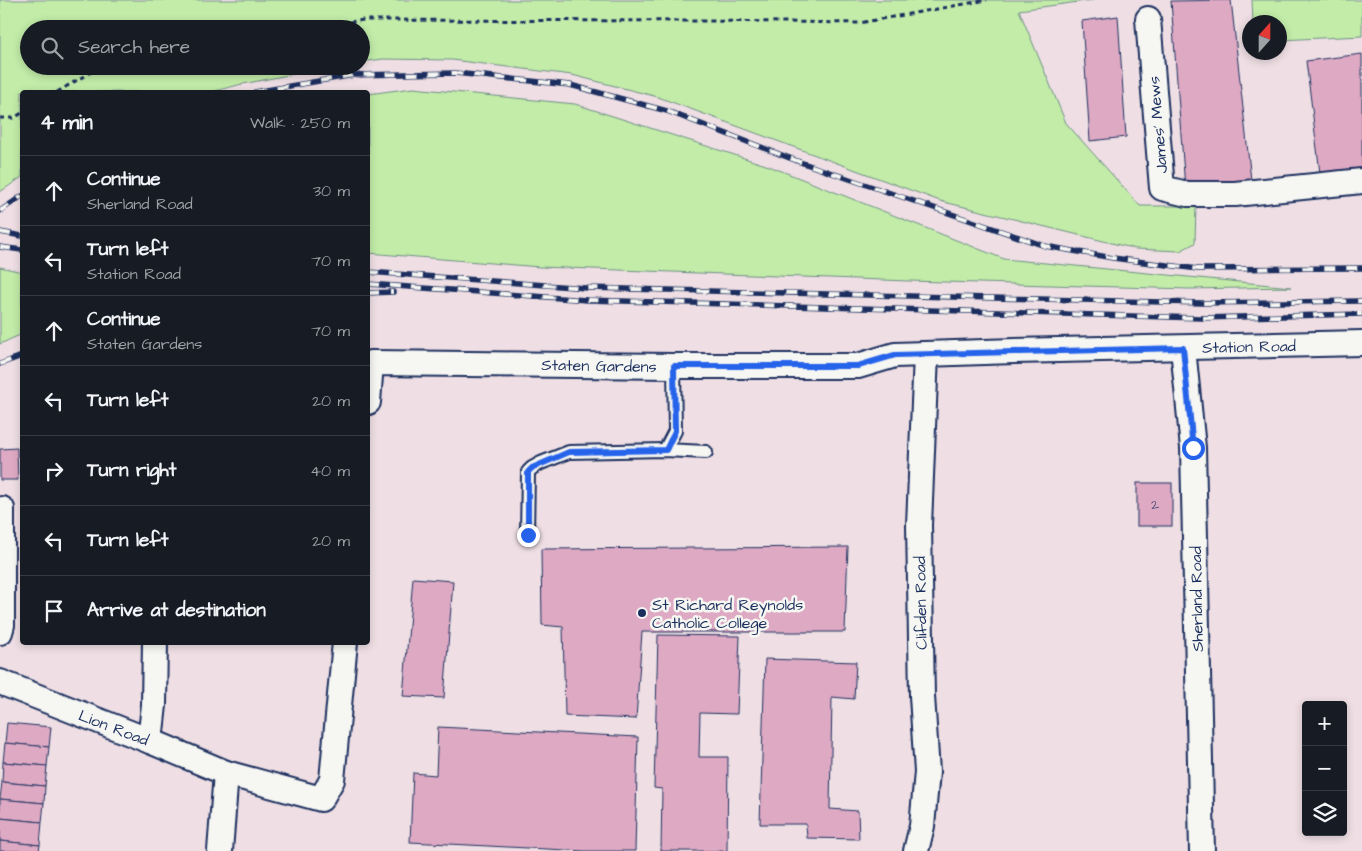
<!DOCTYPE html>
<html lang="en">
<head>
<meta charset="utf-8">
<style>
	:root { --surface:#171b24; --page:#20242c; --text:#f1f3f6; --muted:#9ea1a6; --line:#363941 }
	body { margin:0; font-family:"Architects Daughter",sans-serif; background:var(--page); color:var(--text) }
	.controls { position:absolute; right:15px; bottom:15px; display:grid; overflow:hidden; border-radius:5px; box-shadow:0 2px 8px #0003 }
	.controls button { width:45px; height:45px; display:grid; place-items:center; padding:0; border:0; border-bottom:1px solid var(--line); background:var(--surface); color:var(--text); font:25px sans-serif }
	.compass { position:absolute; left:1242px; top:15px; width:45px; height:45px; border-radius:50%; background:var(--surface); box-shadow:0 2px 8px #0003; rotate:21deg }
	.stop { position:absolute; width:15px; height:15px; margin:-11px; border:4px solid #2563eb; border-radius:50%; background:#fff }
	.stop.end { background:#2563eb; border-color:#fff; box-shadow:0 1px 5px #0008 }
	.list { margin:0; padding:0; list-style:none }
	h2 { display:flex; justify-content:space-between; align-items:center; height:65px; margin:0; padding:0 20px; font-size:21px }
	h2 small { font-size:16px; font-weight:400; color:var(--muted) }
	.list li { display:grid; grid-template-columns:32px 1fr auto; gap:15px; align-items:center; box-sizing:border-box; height:70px; padding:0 20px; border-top:1px solid var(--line) }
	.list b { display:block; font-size:19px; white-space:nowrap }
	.list p { margin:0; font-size:16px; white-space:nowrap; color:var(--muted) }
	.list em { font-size:16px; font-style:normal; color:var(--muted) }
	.icon { flex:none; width:28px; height:28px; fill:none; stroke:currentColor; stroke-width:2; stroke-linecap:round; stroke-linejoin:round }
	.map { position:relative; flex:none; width:1362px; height:851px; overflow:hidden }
	.search { position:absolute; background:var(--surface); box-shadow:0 2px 8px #0003; left:20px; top:20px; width:350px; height:55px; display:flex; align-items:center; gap:12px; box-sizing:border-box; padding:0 18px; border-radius:28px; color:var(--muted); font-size:19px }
	.panel { position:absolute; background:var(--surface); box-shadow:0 2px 8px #0003; left:20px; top:90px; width:350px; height:555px; border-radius:5px }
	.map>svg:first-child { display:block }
	.green { fill:#c2eca8; stroke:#6e8e83 }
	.building { fill:#dea9c3; stroke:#1b2f5e }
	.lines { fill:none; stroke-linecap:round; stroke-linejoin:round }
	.lane-casing { stroke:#1b2f5e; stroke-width:16 }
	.street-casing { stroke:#1b2f5e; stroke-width:28 }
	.path { stroke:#1b2f5e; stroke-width:3; stroke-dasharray:5 4; stroke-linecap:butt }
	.lane { stroke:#f6f6f2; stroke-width:12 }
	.street { stroke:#f6f6f2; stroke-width:24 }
	.rail-casing { stroke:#1b2f5e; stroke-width:5.5 }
	.rail { stroke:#f6f6f2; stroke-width:4; stroke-dasharray:11; stroke-linecap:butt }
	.route { stroke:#2563eb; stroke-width:6 }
	.poi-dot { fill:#1b2f5e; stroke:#f6f6f2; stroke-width:2 }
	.labels { text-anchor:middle; stroke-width:5; stroke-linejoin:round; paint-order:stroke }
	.number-label { font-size:14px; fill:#4c4e77 }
	.street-label { font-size:16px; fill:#1b2f5e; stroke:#f6f6f2 }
	.poi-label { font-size:16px; fill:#1b2f5e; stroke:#f6f6f2; text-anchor:start }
</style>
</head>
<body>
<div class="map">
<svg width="1362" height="851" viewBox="0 0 1362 851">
	<rect width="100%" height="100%" fill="#efdfe4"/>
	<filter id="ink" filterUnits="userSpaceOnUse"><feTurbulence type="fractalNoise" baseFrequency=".02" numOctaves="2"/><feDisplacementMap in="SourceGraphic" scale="10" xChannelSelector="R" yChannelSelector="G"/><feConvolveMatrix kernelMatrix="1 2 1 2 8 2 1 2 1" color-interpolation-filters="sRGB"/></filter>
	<g filter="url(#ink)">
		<g class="green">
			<path d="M 0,0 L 1093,0 L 1019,10 L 1066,123 L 1140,206 L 1196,206 L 1195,243 L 1180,251 L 1136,249 L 940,201 L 658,97 L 572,75 L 452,60 L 383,59 L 361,62 L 361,29 L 29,29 L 29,66 L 333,66 L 238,85 L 211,92 L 22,92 L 22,177 L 0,192 Z"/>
			<path d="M 1252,0 L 1362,0 L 1362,36 L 1280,40 L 1280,22 L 1253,22 Z"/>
			<path d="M 413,88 L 575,104 L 769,166 L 1004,259 L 1291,287 L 1190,289 L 909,281 L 540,267 L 368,253 L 368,94 Z"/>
			<path d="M 0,267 L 22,272 L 22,334 L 0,344 Z"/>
		</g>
		<g class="building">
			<path d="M 1231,0 L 1251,180 L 1185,188 L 1171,1 Z"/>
			<path d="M 1118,16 L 1126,137 L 1090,141 L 1082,21 Z"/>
			<path d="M 1362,54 L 1362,168 L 1320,173 L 1306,61 Z"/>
			<path d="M 17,448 L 18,480 L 0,480 L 0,449 Z"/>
			<rect x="1137" y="483" width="35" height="43"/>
			<path d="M 848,547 L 845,632 L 642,632 L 636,719 L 565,716 L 563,627 L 542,625 L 541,549 Z"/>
			<path d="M 413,578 L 453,581 L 444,698 L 403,696 Z"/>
			<path d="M 658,635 L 740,636 L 737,714 L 700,713 L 699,757 L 728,757 L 727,851 L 661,851 L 662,789 L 654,788 Z"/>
			<path d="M 765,659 L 856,662 L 854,699 L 832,697 L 830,809 L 858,811 L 859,839 L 807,838 L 806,824 L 760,824 Z"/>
			<path d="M 7,723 L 51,727 L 49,747 L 5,743 Z"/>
			<path d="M 438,727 L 638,737 L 635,851 L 586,851 L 410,842 L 413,773 L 436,775 Z"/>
			<path d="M 5,743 L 49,747 L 47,766 L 3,762 Z"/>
			<path d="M 3,762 L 47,766 L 45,786 L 2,782 Z"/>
			<path d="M 2,782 L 45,786 L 44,803 L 0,799 Z"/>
			<path d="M 0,799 L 44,803 L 42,822 L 0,818 Z"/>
			<path d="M 0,818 L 42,822 L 40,845 L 0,841 Z"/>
			<path d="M 0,841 L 40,845 L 39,851 L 0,851 Z"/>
		</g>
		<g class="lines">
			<g class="lane-casing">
				<g id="lane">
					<path d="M 665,450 L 675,431 L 674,366"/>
					<path d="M 527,535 L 528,472 L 532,468 L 541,463 L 569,452 L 665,450 L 706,452"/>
				</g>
			</g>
			<g class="street-casing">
				<g id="street">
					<path d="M 1148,19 L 1162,188 L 1187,194 L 1235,194 L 1362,181"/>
					<path d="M 1183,348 L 1193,448 L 1202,851"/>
					<path d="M 368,402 L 371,363 L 674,366 L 858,366 L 895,355 L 1014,351 L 1362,343"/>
					<path d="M 0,632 L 2,625 L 2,509"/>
					<path d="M 0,682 L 150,741 L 226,773 L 321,799 L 332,780 L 345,642"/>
					<path d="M 150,741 L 154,705 L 155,642"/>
					<path d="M 220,851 L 226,773"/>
					<path d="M 916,851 L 922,826 L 927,772 L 922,696 L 919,525 L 926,354"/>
				</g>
			</g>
			<g class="path">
				<path d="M 296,29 L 364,20 L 708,21 L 859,23 L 987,0"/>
				<path d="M 57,92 L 101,66"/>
				<path d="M 0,118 L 14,118 L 22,113"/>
			</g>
			<use href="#lane" class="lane"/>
			<use href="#street" class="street"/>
			<g class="rail-casing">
				<g id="rail">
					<path d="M 255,92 L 354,75 L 455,73 L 570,85 L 667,111 L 800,162 L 1045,246 L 1113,258 L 1198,269 L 1362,268"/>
					<path d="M 0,211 L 22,196"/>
					<path d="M 0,232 L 22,236"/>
					<path d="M 0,247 L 22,250"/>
					<path d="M 368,272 L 586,288 L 1202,303 L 1362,301"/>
					<path d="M 368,284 L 587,300 L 1201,318 L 1362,314"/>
					<path d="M 368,293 L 393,292"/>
					<path d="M 0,364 L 22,356"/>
				</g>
			</g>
			<use href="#rail" class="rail"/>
		</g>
	</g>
	<g class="lines" filter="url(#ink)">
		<path class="route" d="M 528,535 L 528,472 L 532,468 L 569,452 L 666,450 L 675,431 L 674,366 L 858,366 L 895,355 L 1183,348 L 1193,448"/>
	</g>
	<circle class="poi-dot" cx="642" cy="613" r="5"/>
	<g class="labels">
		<g class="number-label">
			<text x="1155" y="509">2</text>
		</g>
		<g class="street-label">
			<text transform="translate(1157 125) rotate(-95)" y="6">James' Mews</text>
			<text transform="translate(1249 346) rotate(-1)" y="6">Station Road</text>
			<text transform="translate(599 365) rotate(1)" y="6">Staten Gardens</text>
			<text transform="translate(1196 599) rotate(-91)" y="6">Sherland Road</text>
			<text transform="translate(920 603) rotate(-91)" y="6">Clifden Road</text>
			<text transform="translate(114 727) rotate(21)" y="6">Lion Road</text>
		</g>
		<g class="poi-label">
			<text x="652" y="610">St Richard Reynolds<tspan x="652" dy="18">Catholic College</tspan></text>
		</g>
	</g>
</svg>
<div class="controls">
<button>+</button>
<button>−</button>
<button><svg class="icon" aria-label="layers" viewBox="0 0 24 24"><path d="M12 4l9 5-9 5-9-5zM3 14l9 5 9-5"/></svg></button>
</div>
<svg class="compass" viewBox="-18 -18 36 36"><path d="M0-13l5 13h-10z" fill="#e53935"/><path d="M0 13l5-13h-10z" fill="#9ea1a6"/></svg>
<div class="stop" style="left:1193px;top:448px"></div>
<div class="stop end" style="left:528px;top:535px"></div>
<div class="search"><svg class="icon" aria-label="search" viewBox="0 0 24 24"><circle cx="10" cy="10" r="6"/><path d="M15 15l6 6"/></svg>Search here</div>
<section class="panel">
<h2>4 min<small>Walk · 250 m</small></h2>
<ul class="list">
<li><svg class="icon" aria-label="ahead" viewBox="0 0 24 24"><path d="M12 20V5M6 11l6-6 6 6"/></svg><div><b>Continue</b><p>Sherland Road</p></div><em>30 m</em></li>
<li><svg class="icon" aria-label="left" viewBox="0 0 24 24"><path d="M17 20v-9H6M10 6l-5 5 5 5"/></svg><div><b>Turn left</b><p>Station Road</p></div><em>70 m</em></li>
<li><svg class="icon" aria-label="ahead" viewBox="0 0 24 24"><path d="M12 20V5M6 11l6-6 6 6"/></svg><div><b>Continue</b><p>Staten Gardens</p></div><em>70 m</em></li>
<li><svg class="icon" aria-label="left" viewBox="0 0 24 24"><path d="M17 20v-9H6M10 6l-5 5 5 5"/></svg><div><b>Turn left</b></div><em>20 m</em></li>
<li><svg class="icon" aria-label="right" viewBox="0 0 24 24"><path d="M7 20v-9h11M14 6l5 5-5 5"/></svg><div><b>Turn right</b></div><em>40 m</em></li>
<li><svg class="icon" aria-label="left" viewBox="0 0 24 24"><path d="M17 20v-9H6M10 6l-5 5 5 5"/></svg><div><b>Turn left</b></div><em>20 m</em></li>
<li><svg class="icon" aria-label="arrive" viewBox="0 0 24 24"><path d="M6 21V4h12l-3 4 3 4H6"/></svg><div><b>Arrive at destination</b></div></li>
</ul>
</section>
</div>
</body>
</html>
